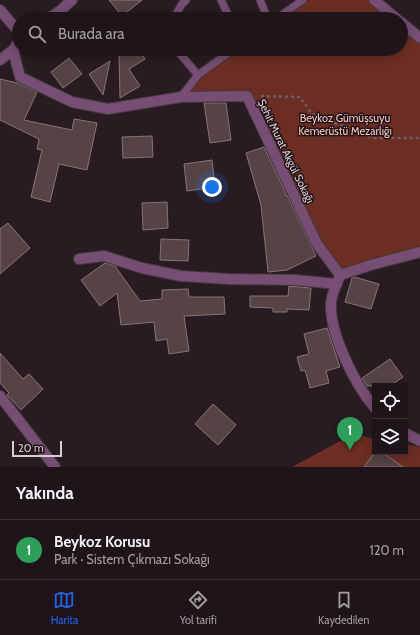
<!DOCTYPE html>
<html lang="tr">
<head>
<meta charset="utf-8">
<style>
	:root { --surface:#1f141a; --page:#2c2127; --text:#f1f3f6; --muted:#a19ea2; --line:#3c3339; --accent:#2563eb }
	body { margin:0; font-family:Cabin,sans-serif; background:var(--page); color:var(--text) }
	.controls { position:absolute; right:12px; bottom:12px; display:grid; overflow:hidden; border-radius:0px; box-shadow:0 2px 10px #0003 }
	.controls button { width:36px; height:36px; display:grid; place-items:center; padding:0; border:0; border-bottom:1px solid var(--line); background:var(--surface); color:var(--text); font:20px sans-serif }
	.scale { position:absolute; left:12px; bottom:10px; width:50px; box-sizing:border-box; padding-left:4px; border:2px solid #d8ced2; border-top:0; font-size:11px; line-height:14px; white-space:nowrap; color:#d8ced2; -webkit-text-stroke:3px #201218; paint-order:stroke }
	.you { position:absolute; left:212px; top:187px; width:14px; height:14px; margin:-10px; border:3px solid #fff; border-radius:50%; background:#1a73e8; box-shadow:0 0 0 6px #1a73e833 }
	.badge { display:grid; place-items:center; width:26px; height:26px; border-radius:50%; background:var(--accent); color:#fff; font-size:13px; font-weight:700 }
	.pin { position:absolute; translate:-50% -33px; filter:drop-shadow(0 1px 2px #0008) }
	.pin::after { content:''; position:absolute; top:21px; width:14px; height:12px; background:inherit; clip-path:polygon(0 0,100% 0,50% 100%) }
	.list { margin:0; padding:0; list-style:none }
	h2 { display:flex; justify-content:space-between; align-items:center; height:52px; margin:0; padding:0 16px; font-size:17px }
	h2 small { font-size:13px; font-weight:400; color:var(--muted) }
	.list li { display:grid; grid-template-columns:26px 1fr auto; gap:12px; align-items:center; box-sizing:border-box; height:60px; padding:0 16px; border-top:1px solid var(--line) }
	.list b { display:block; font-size:15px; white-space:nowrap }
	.list p { margin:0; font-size:13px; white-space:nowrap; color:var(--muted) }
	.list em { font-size:13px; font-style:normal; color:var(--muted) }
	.icon { flex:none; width:22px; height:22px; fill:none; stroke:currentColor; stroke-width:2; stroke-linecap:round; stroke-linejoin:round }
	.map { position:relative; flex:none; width:420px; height:467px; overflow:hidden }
	.search { position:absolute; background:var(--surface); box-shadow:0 2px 10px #0003; left:12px; right:12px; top:12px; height:44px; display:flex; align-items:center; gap:10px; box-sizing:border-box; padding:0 14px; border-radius:22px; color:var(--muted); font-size:15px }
	.sheet { height:112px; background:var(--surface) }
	nav { display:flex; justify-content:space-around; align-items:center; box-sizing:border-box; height:56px; border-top:1px solid var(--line); background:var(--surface); font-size:11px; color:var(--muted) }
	nav a { display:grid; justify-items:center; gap:2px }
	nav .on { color:var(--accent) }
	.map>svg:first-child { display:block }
	.green { fill:#6c2d22 }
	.building { fill:#554345; stroke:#887476 }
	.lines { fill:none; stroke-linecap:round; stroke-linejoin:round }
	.lane-casing { stroke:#45383e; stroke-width:9 }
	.street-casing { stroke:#45383e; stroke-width:12 }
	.path { stroke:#6c5f65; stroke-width:2.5; stroke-dasharray:3 3; stroke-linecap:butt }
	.lane { stroke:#764d73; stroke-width:7 }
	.street { stroke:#764d73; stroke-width:10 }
	.labels { text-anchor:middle; stroke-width:3; stroke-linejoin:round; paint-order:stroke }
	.park-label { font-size:11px; fill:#f7c7bd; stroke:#201218 }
	.street-label { font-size:11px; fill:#d8ced2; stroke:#201218 }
</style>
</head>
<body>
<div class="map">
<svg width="420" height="467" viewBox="0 0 420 467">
	<rect width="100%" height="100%" fill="#291b22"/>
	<g class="green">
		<path d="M 309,0 L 368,0 L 392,19 L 283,19 Z"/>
		<path d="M 401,26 L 420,42 L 420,248 L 342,270 L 320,243 L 248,94 L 190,91 L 201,77 L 240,49 L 401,49 Z"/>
		<path d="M 353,434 L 375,439 L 375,452 L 405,452 L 405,444 L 420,447 L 420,467 L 292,467 Z"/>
	</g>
	<g class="building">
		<path d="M 109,0 L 142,0 L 122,16 Z"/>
		<path d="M 125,49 L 138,49 L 145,59 L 129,69 L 140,86 L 120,98 L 119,53 Z"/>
		<path d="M 69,58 L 82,74 L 63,88 L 51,72 Z"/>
		<path d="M 110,61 L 103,95 L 89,74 Z"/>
		<path d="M 0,79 L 18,83 L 37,92 L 24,120 L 72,130 L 74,119 L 97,123 L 87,170 L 59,164 L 50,202 L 31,197 L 42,150 L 37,149 L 39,139 L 0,120 Z"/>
		<path d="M 204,103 L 226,103 L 231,140 L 210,143 Z"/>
		<path d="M 152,136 L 153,157 L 123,158 L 122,137 Z"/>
		<path d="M 264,147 L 284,189 L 286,196 L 287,195 L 316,256 L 287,270 L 268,272 L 261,205 L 246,153 Z"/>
		<path d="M 212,160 L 215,187 L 187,191 L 184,164 Z"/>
		<path d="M 167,202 L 168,228 L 143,230 L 142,203 Z"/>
		<path d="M 8,223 L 30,248 L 0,274 L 0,229 Z"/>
		<path d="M 161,239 L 189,240 L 188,261 L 160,260 Z"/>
		<path d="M 105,263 L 115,266 L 140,301 L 162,299 L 162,290 L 188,289 L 189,297 L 224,297 L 225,314 L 184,316 L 189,351 L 169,354 L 167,339 L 156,341 L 154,322 L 121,325 L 117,293 L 100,306 L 81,280 Z"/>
		<path d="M 354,277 L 379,284 L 371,309 L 345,302 L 352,278 Z"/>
		<path d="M 289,286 L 311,288 L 309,310 L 287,309 L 287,312 L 273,312 L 273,308 L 250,307 L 250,296 L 288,296 Z"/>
		<path d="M 327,328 L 340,367 L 326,371 L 329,383 L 310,388 L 305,370 L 301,371 L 297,357 L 309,354 L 304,334 Z"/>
		<path d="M 0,353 L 23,379 L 29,374 L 43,389 L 21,410 L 9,397 L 7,395 L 9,393 L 0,383 Z"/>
		<path d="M 390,359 L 403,377 L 390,386 L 367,386 L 362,378 Z"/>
		<path d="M 213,404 L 236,425 L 218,445 L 195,424 Z"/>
		<path d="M 375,452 L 382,452 L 403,467 L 364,467 Z"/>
	</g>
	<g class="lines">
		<g class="lane-casing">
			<g id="lane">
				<path d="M 221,0 L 230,19"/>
				<path d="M 260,0 L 268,19"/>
				<path d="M 173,19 L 182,4 L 186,0"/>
				<path d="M 276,19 L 303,0"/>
				<path d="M 176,49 L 198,75"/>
				<path d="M 181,97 L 198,75 L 234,49"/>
			</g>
		</g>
		<g class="street-casing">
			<g id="street">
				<path d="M 374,0 L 397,19"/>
				<path d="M 0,10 L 19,32"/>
				<path d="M 48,19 L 61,10 L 72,0"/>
				<path d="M 401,22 L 420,38"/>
				<path d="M 13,50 L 20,77 L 72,102 L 108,109 L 181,97 L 247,96 L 317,244 L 340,275"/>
				<path d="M 0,60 L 13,50 L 19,41"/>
				<path d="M 79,259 L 104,256 L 142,268 L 181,276 L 229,279 L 296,280 L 337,284"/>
				<path d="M 340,275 L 371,265 L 420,252"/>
				<path d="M 339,278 C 336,285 332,294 331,302 C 329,333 355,385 375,408"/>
				<path d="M 0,396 L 55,467"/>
				<path d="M 405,433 L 420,441"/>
			</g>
		</g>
		<path class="path" d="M 261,96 L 300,97 L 312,114 L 373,138 L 420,138"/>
		<use href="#lane" class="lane"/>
		<use href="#street" class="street"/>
	</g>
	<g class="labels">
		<g class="park-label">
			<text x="345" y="122">Beykoz Gümüşsuyu<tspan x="345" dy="13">Kemerüstü Mezarlığı</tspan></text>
		</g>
		<g class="street-label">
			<text transform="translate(286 151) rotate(64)" y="4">Şehit Murat Akgül Sokağı</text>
		</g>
	</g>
</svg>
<div class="controls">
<button><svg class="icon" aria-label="locate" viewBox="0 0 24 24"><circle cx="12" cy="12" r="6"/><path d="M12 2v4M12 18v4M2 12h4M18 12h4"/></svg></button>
<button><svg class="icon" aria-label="layers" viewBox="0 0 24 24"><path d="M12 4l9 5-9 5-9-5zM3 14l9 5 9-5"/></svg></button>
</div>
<div class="scale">20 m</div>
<div class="you"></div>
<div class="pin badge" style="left:350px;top:450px;background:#2e9e5b">1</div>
<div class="search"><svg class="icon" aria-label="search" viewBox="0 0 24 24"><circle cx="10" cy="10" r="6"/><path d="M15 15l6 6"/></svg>Burada ara</div>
</div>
<section class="sheet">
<h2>Yakında<small></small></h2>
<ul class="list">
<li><span class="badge" style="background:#2e9e5b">1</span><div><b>Beykoz Korusu</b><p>Park · Sistem Çıkmazı Sokağı</p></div><em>120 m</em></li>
</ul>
</section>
<nav>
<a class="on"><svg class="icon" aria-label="map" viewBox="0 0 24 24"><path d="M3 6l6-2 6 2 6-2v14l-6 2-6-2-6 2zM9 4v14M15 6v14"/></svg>Harita</a>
<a><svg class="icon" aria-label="directions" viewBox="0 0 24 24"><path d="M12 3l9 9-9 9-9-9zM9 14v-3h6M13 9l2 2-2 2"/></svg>Yol tarifi</a>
<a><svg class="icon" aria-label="saved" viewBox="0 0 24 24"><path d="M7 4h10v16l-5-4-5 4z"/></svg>Kaydedilen</a>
</nav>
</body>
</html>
